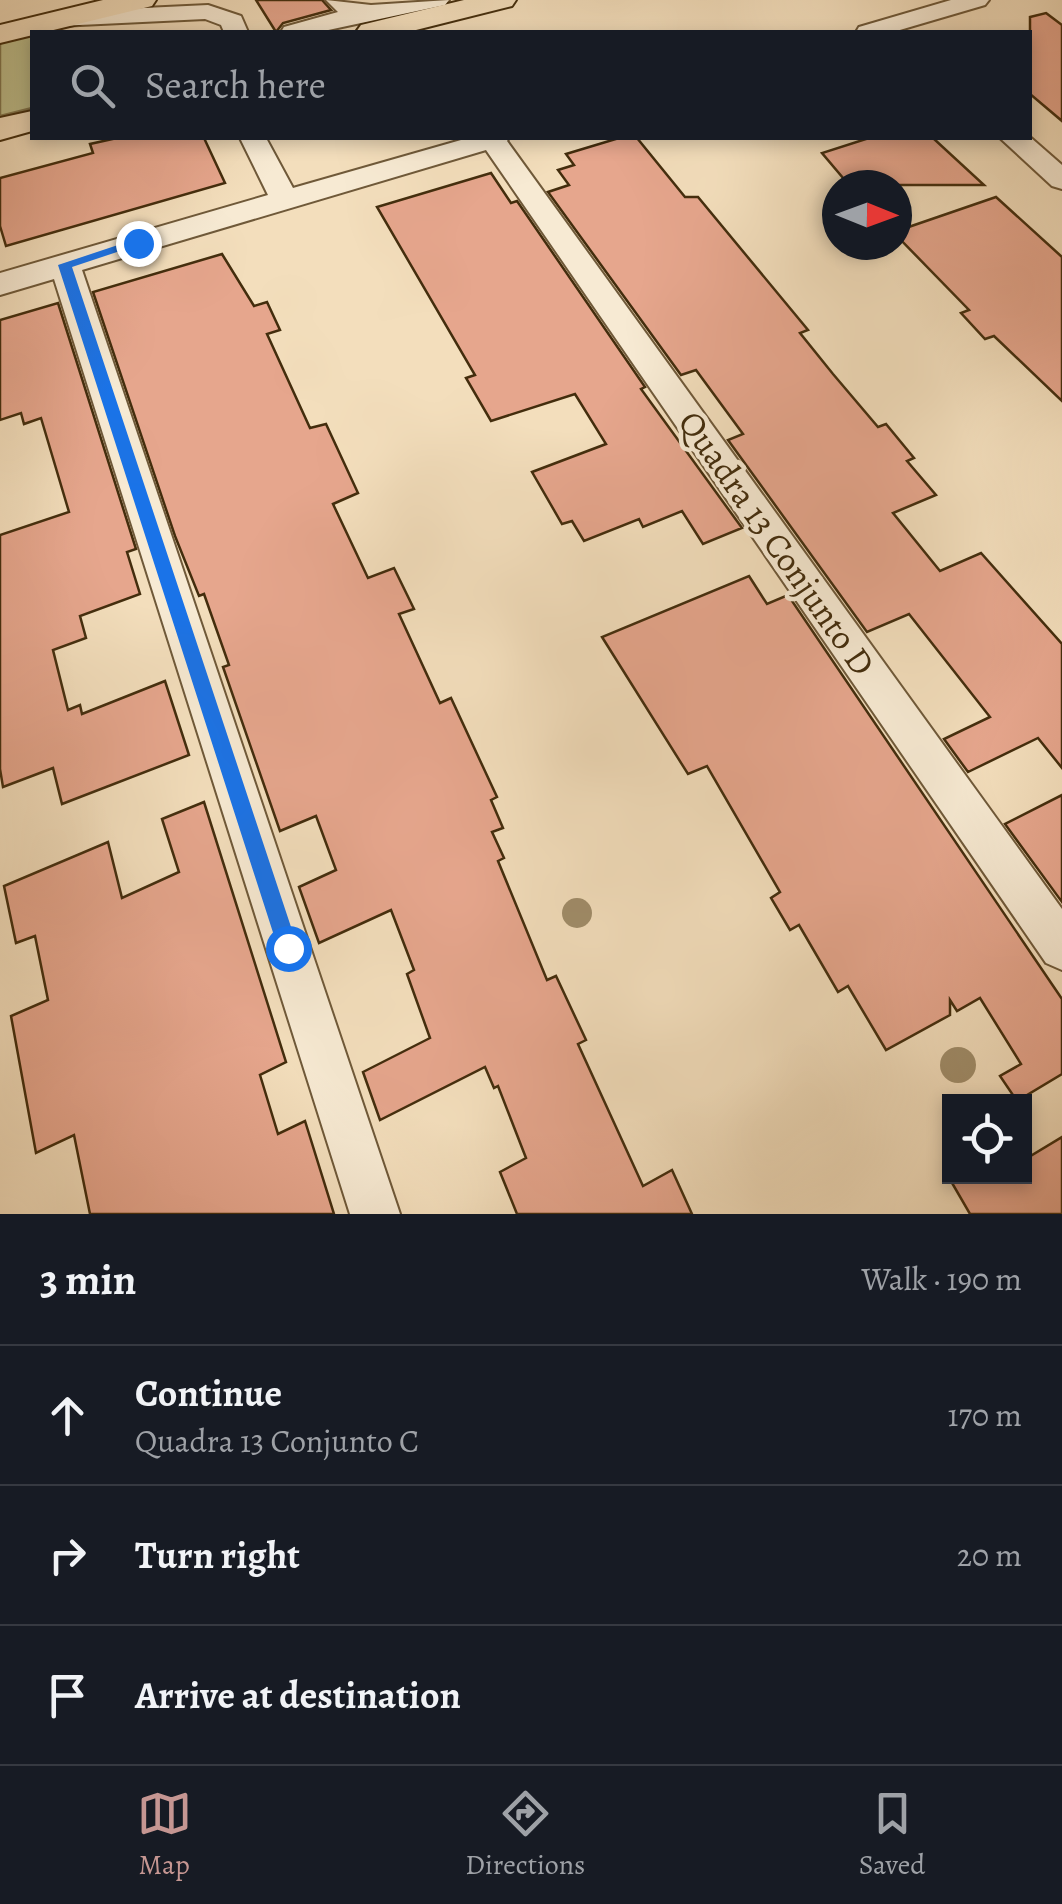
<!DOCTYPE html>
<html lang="en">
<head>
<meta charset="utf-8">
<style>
	:root { --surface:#171b24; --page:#20242c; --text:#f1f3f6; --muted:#9ea1a6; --line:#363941; --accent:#c59692 }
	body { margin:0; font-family:Alegreya,serif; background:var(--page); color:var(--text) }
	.controls { position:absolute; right:30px; bottom:30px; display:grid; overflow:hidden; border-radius:0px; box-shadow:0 5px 15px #0003 }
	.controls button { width:90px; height:90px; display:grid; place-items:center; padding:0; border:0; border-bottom:2px solid var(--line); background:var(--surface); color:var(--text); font:50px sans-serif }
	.compass { position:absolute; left:822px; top:170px; width:90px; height:90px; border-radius:50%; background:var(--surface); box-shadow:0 5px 15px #0003; rotate:91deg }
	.stop { position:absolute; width:30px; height:30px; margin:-22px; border:8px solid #1a73e8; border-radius:50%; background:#fff }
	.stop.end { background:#1a73e8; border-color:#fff; box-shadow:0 2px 10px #0008 }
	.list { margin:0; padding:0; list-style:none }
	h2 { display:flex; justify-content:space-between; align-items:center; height:130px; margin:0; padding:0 40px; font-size:42px }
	h2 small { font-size:32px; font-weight:400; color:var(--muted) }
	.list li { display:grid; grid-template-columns:65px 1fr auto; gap:30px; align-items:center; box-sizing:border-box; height:140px; padding:0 40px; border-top:2px solid var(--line) }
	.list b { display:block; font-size:38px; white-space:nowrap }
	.list p { margin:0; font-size:32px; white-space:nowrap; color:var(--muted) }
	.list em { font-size:32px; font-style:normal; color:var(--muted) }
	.icon { flex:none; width:55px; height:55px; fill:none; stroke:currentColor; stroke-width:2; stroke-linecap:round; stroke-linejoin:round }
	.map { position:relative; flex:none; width:1062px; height:1214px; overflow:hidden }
	.search { position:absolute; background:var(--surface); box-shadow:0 5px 15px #0003; left:30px; right:30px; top:30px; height:110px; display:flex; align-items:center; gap:25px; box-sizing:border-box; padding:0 35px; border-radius:0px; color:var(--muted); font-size:38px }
	.sheet { height:550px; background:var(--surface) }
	nav { display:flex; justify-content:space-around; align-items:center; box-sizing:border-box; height:140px; border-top:2px solid var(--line); background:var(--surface); font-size:28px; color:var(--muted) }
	nav a { display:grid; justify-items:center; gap:5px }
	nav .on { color:var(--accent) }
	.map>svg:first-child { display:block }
	.green { fill:#bec08e; stroke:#80764e; stroke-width:2.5 }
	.building { fill:#e6a68d; stroke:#432d0d; stroke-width:2.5 }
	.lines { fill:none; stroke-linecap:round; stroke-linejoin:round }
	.minor-casing { stroke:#6f5939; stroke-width:4 }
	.major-casing { stroke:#432d0d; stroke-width:4 }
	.minor { fill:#f7ead3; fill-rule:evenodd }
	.major { fill:#f3debc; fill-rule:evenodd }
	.tree { fill:#a08d6a }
	.route { fill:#1a73e8 }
	.labels { text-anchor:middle; stroke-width:9; stroke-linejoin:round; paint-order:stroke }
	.street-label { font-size:35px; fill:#432d0d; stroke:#f7ead3 }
</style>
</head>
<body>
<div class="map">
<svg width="1062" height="1214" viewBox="0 0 1062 1214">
	<rect width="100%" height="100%" fill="#f3debc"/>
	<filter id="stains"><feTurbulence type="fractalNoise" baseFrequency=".002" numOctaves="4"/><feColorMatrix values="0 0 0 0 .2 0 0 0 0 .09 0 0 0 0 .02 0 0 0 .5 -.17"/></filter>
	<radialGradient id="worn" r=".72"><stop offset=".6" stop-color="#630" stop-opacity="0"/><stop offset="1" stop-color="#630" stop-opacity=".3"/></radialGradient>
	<path class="green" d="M 32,34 L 32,108 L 0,116 L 0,42 Z"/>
	<g class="building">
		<path d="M 256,0 L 322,0 L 331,10 L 283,23 L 276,32 Z"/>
		<path d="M 1046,13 L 1062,25 L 1062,121 L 1030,94 L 1030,17 Z"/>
		<path d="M 117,138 L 204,138 L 225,183 L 6,246 L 0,226 L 0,178 L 93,153 L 90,144 Z"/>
		<path d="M 619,138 L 637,138 L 685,197 L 698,197 L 808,330 L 800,333 L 833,374 L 878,427 L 886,424 L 914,458 L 907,461 L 936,495 L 893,513 L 940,571 L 981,553 L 1062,644 L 1062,768 L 1038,738 L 968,772 L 944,739 L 990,717 L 909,614 L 867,632 L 728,440 L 743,434 L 696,370 L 681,375 L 548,192 L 569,185 L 558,170 L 574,165 L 566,154 Z"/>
		<path d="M 869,138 L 933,138 L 984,185 L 849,185 L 822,153 Z"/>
		<path d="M 491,173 L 511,203 L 517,201 L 645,387 L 641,389 L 742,528 L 703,544 L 682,511 L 643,527 L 639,519 L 584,541 L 572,521 L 562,524 L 532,472 L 606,444 L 575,394 L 491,421 L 466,378 L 475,375 L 377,207 Z"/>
		<path d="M 996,197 L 1062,257 L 1062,401 L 994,336 L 985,339 L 961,313 L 969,310 L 897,236 L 897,231 Z"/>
		<path d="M 222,254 L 254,306 L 267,302 L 280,330 L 267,334 L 310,428 L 326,424 L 358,493 L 333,504 L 368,578 L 394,568 L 414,609 L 399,614 L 440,703 L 451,698 L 497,797 L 491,800 L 503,828 L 492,832 L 504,858 L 498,861 L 547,980 L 556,976 L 586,1040 L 578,1044 L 643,1186 L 672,1170 L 692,1214 L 517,1214 L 500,1172 L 526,1158 L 498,1086 L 494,1088 L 485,1067 L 380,1120 L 363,1072 L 430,1038 L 407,974 L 414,970 L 391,910 L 319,943 L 299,887 L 336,870 L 316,816 L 280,831 L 223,667 L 229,665 L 204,594 L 199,596 L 175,536 L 93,292 Z"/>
		<path d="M 58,303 L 136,549 L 127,552 L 140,594 L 80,616 L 86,638 L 53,650 L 68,710 L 80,705 L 82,714 L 165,681 L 189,755 L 62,804 L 53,768 L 3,787 L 0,769 L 0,535 L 69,512 L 41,418 L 24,424 L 21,413 L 0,420 L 0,320 Z"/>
		<path d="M 749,576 L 767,604 L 788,595 L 1062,999 L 1062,1074 L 1017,1101 L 1000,1076 L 1021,1064 L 980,998 L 957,1011 L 950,1000 L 950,1015 L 886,1050 L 848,986 L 838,992 L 799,925 L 790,930 L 771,898 L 780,892 L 707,766 L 688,774 L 602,637 Z"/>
		<path d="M 1062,795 L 1062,902 L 1005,824 Z"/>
		<path d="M 204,802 L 286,1062 L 260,1075 L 278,1134 L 305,1121 L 334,1214 L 90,1214 L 74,1135 L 36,1153 L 11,1016 L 48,1000 L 35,936 L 16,943 L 4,886 L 108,842 L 122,898 L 179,872 L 162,819 Z"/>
		<path d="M 1062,1137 L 1062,1214 L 970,1214 L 948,1176 L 1024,1176 L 1024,1160 Z"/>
	</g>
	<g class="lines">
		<g class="minor-casing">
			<g id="minor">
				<path d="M 326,0 L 371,5 L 449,0 L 445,5 L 319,32 L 281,32 L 284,27 L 338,12 Z"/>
				<path d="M 951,0 L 989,0 L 985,5 L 893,32 L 856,32 L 859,27 Z"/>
				<path d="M 208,5 L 241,16 L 248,32 L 224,32 L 221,25 L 205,19 L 59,26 L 47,19 L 59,12 Z"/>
				<path d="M 1030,137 L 1062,165 L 1062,189 L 1052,186 L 1000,138 Z"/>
				<path d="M 240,138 L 266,138 L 293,188 L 468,138 L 509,138 L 507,141 L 1062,909 L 1062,970 L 1046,963 L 486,150 L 82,270 L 400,1214 L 350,1214 L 54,279 L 0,295 L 0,273 L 268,195 Z"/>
			</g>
		</g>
		<g class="major-casing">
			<g id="major">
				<path d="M 103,0 L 156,0 L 152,6 L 0,43 L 0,25 Z"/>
				<path d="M 464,0 L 516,0 L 512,6 L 408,32 L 356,32 L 361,25 Z"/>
				<path d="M 32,111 L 32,131 L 0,140 L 0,118 Z"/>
			</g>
		</g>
		<use href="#minor" class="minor"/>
		<use href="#major" class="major"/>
	</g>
	<g class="tree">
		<circle cx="577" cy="913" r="15"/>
		<circle cx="958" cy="1065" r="18"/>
	</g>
	<path class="route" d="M 133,240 L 144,243 L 72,267 L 298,948 L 288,958 L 278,948 L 58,265 Z"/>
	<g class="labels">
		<g class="street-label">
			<text transform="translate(777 543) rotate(55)" y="12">Quadra 13 Conjunto D</text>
		</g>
	</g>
	<rect width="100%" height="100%" filter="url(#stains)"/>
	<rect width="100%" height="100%" fill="url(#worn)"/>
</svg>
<div class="controls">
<button><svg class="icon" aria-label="locate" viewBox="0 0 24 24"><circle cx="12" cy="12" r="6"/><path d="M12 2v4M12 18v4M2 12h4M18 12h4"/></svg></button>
</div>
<svg class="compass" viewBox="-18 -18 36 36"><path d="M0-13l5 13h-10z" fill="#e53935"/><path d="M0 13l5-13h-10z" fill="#9ea1a6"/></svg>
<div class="stop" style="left:288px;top:948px"></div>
<div class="stop end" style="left:138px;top:243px"></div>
<div class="search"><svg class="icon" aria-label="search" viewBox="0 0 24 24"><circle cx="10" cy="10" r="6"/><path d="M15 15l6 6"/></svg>Search here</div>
</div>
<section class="sheet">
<h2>3 min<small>Walk · 190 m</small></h2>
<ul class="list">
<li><svg class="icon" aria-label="ahead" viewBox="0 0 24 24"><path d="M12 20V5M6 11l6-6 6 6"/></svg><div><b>Continue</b><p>Quadra 13 Conjunto C</p></div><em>170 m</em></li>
<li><svg class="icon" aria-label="right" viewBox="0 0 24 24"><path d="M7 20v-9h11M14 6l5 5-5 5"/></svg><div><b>Turn right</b></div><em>20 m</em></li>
<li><svg class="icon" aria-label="arrive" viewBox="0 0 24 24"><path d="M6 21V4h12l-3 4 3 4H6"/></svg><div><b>Arrive at destination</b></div></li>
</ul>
</section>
<nav>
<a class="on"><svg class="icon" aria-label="map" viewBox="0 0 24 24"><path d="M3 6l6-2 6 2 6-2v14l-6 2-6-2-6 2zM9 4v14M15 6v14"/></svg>Map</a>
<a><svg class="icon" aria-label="directions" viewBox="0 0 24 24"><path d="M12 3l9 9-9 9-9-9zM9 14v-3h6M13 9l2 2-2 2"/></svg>Directions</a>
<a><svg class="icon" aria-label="saved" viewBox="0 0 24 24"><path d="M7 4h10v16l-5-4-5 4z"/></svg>Saved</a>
</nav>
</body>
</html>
